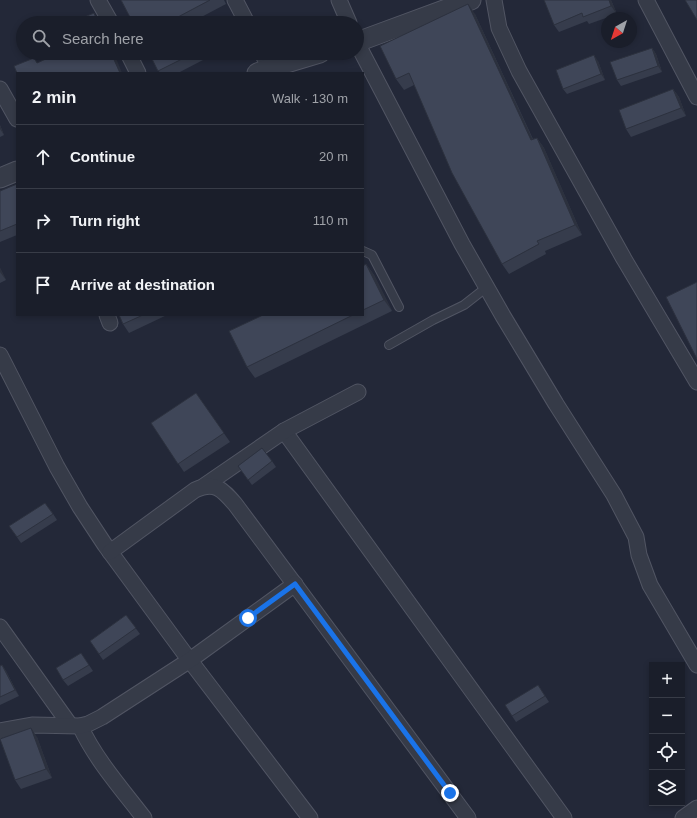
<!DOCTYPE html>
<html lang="en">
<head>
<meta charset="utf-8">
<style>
	:root { --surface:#1a1e2a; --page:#232732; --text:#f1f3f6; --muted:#9fa2a8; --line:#383c47 }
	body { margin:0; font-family:Arial,sans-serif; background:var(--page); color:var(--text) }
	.controls { position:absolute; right:12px; bottom:12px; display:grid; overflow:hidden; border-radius:0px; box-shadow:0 2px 6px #0003 }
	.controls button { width:36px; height:36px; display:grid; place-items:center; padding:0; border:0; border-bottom:1px solid var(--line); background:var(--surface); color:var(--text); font:20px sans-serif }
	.compass { position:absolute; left:601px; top:12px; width:36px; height:36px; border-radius:50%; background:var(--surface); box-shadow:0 2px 6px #0003; rotate:219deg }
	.stop { position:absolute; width:12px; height:12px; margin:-9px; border:3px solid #1a73e8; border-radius:50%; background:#fff }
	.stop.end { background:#1a73e8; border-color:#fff; box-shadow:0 1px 4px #0008 }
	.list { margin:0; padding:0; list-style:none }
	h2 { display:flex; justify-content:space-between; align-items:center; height:52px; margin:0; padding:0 16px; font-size:17px }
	h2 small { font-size:13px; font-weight:400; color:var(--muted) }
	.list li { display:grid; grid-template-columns:26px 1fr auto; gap:12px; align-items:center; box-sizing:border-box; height:64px; padding:0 16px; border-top:1px solid var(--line) }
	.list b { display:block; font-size:15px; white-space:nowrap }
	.list em { font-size:13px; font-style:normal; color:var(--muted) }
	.icon { flex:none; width:22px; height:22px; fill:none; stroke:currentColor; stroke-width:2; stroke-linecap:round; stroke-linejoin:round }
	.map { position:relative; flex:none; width:697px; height:818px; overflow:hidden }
	.search { position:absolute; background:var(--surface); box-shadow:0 2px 6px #0003; left:16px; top:16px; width:348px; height:44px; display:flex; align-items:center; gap:10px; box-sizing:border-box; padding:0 14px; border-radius:22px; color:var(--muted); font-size:15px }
	.panel { position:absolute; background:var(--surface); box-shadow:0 2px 6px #0003; left:16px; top:72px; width:348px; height:244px; border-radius:0px }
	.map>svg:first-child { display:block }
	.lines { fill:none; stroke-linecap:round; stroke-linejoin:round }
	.service-casing { stroke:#515563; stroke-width:10 }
	.minor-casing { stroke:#515563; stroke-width:17 }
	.tertiary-casing { stroke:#515563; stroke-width:21 }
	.service { stroke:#363b48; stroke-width:8 }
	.minor { stroke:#363b48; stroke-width:15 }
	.tertiary { stroke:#363b48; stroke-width:19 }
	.wall { fill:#363c4c }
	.shaded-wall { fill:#2c313e }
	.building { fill:#3f4658; stroke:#2c313e }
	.route { stroke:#1a73e8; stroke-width:5 }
</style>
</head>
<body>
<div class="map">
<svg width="697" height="818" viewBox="0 0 697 818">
	<rect width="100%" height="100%" fill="#232838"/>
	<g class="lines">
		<g class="service-casing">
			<g id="service">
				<path d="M 363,251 L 372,255 L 399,307"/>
				<path d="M 389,345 L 433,320 L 464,305 L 487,287"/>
			</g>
		</g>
		<g class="minor-casing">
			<g id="minor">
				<path d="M 98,0 L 111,23"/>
				<path d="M 235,0 L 247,23"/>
				<path d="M 339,0 L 349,23"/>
				<path d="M 494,0 L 499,28 L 519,71 L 624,259 L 697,382"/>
				<path d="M 646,0 L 697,97"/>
				<path d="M 357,43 L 462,244 L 503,316 L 556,404 L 614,495 L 636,537 L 639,555 L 650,585 L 697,665"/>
				<path d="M 128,53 L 138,73"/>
				<path d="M 262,53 L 270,68"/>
				<path d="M 0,89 L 17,119"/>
				<path d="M 107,315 L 110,323"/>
				<path d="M 0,355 L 57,467 L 80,507 L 105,545 L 185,654 L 310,818"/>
				<path d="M 284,431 L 564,818"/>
				<path d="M 204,486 L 284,431 L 358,392"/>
				<path d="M 110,552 L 195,490 C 215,481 222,489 235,504 L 468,818"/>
				<path d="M 0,627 L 70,725"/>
				<path d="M 80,726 C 96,760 121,788 144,818"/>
				<path d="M 0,731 L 32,725 L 80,726 L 88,724 L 102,717 L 190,660 L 295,584"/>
				<path d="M 683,818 L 697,808"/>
			</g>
		</g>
		<g class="tertiary-casing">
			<g id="tertiary">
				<path d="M 357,42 L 471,0"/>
				<path d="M 257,73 L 270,68 L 320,53"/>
				<path d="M 0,178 L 17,171"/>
			</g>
		</g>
		<use href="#service" class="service"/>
		<use href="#minor" class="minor"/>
		<use href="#tertiary" class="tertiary"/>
	</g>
	<g class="wall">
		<path d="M 121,0 L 224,0 L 226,4 L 190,23 L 133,23 Z"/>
		<path d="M 611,0 L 617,14 L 589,24 L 587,21 L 559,32 L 554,25 Z"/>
		<path d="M 475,14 L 533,139 L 537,138 L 544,148 L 582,235 L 545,251 L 546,254 L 509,274 L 502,264 L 414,85 L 404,90 L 396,79 Z"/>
		<path d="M 652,48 L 656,54 L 662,72 L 621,86 L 617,80 Z"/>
		<path d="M 149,53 L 199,53 L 203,60 L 178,73 L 160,73 Z"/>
		<path d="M 598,61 L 605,80 L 567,94 L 563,89 Z"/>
		<path d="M 673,89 L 679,97 L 686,116 L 631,137 L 626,129 Z"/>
		<path d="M 0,125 L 4,135 L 0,137 Z"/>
		<path d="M 17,184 L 17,235 L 0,242 L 0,191 Z"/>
		<path d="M 366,264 L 374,275 L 392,311 L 255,378 L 247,367 L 263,315 L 363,315 L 363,266 Z"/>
		<path d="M 0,268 L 6,280 L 0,283 Z"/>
		<path d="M 119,315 L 167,315 L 129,333 L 123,324 Z"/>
		<path d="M 196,393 L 230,442 L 184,472 L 151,423 Z"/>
		<path d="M 272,461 L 276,467 L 252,485 L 238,466 Z"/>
		<path d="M 50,509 L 57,520 L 21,543 L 9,526 Z"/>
		<path d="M 126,615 L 140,634 L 103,660 L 90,641 Z"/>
		<path d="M 81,653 L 93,671 L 68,686 L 63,680 Z"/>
		<path d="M 2,665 L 6,671 L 19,696 L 0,705 L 0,666 Z"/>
		<path d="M 538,685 L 549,702 L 516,722 L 512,716 Z"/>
		<path d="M 37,737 L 52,778 L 21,789 L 15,780 Z"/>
	</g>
	<g class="shaded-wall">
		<path d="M 609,0 L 611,0 L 617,14 L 611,6 Z"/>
		<path d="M 468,4 L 475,14 L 538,151 L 531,140 Z"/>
		<path d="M 94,13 L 100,22 L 100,23 L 98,23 Z"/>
		<path d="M 652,48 L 656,54 L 662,72 L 658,66 Z"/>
		<path d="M 111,53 L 114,53 L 122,73 L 120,73 Z"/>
		<path d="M 594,55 L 598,61 L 605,80 L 601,74 Z"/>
		<path d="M 673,89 L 679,97 L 686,116 L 681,108 Z"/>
		<path d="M 0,125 L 4,135 L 0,129 Z"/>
		<path d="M 537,138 L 544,148 L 582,235 L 575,225 Z"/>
		<path d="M 366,264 L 374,275 L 392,311 L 384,300 Z"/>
		<path d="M 0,268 L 6,280 L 0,272 Z"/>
		<path d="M 2,665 L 6,671 L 19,696 L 15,690 Z"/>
		<path d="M 31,728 L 37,737 L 52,778 L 46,769 Z"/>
	</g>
	<g class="building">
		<path d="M 121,0 L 210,0 L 178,17 L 182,23 L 133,23 Z"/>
		<path d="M 544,0 L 609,0 L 611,6 L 583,17 L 582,13 L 554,25 Z"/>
		<path d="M 685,0 L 697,0 L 697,20 Z"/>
		<path d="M 468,4 L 531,140 L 537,138 L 575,225 L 537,241 L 539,244 L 502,264 L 452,173 L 409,73 L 396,79 L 380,46 Z"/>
		<path d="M 94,13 L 98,23 L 70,23 Z"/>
		<path d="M 652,48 L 658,66 L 617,80 L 610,62 Z"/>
		<path d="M 59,53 L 111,53 L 120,73 L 17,73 L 14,66 L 34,58 L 37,63 Z"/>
		<path d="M 149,53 L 194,53 L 158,71 Z"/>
		<path d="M 594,55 L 601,74 L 563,89 L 556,70 Z"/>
		<path d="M 673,89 L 681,108 L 626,129 L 619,110 Z"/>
		<path d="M 17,184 L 17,224 L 0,231 L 0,191 Z"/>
		<path d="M 366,264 L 384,300 L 363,310 L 363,266 Z"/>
		<path d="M 697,282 L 697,359 L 666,297 Z"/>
		<path d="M 119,315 L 143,315 L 123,324 Z"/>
		<path d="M 263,315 L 353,315 L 247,367 L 229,331 Z"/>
		<path d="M 196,393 L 224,433 L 178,464 L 151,423 Z"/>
		<path d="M 262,448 L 272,461 L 248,480 L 238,466 Z"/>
		<path d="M 45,503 L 53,514 L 17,537 L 9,526 Z"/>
		<path d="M 126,615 L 136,628 L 99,654 L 90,641 Z"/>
		<path d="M 81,653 L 89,665 L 63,680 L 56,668 Z"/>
		<path d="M 2,665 L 15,690 L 0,697 L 0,666 Z"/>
		<path d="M 538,685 L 545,696 L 512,716 L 505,705 Z"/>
		<path d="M 31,728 L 46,769 L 15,780 L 0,739 Z"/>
	</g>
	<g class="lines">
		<path class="route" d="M 248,618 L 295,584 L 450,793"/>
	</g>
</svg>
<div class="controls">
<button>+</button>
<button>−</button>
<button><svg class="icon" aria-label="locate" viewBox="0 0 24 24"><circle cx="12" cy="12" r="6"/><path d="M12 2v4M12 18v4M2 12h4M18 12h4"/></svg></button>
<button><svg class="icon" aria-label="layers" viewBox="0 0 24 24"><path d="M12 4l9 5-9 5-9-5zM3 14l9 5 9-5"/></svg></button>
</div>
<svg class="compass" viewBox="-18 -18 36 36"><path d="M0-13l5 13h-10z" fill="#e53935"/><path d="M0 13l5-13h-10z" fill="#9fa2a8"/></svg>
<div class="stop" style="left:248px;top:618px"></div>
<div class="stop end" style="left:450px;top:793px"></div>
<div class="search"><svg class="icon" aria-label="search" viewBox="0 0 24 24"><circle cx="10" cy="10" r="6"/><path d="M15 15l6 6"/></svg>Search here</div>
<section class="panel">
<h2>2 min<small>Walk · 130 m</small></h2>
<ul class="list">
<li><svg class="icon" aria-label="ahead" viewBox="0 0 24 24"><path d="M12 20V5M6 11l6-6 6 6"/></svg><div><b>Continue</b></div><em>20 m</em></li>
<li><svg class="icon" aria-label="right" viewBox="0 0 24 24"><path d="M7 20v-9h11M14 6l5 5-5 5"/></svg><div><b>Turn right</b></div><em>110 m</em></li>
<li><svg class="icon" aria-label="arrive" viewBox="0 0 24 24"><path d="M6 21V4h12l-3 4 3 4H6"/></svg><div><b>Arrive at destination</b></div></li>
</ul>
</section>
</div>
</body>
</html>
